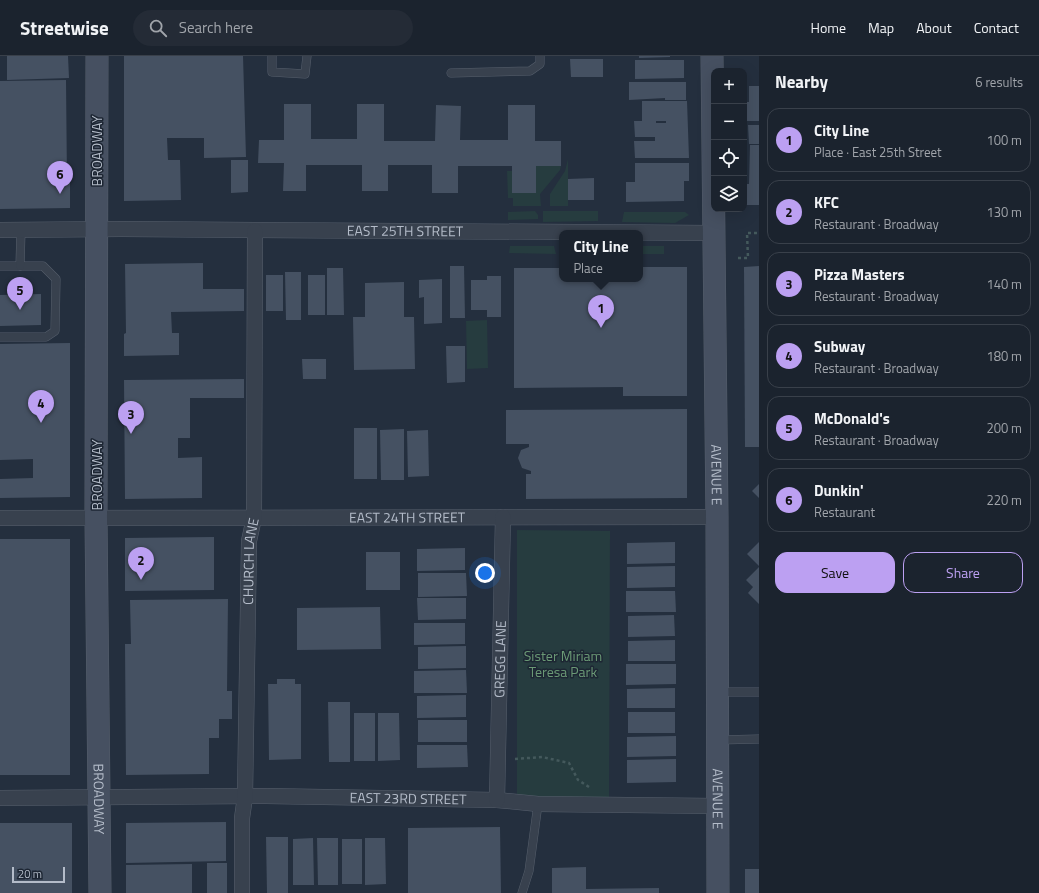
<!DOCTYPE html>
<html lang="en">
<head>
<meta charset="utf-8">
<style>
	:root { --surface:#1b232e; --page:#242b36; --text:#f1f3f6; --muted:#a0a4aa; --line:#39404a; --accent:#bca0f2 }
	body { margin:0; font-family:"Titillium Web",sans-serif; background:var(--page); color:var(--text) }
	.controls { position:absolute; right:12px; top:12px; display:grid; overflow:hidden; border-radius:8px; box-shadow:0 4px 16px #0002 }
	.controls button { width:36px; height:36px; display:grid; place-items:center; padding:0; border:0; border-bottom:1px solid var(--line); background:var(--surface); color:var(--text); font:20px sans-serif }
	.scale { position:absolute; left:12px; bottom:10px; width:53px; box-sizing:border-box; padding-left:4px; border:2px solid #b4bcc9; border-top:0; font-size:11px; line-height:14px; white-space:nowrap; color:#b4bcc9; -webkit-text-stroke:3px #1d2633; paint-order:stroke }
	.you { position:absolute; left:485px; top:517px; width:14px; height:14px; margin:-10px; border:3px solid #fff; border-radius:50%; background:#1a73e8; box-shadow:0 0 0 6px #1a73e833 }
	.badge { display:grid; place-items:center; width:26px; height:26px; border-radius:50%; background:var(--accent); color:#111; font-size:13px; font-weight:700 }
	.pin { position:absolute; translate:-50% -33px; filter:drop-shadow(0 1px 2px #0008) }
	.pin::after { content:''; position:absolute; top:21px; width:14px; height:12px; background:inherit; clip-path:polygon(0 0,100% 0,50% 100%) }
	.popup { position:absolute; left:559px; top:174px; width:84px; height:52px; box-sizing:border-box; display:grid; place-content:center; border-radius:8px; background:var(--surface); filter:drop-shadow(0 1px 3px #0005); font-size:13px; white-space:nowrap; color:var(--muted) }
	.popup b { font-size:15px; color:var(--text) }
	.popup::after { content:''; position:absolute; left:50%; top:100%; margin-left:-8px; border:8px solid transparent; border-top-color:var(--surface) }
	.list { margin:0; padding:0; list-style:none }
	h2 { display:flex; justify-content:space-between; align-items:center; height:52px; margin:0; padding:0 16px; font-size:17px }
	h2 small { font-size:13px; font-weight:400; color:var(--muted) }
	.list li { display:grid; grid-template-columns:26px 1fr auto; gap:12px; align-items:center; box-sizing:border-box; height:64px; margin:0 8px 8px; padding:0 8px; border:1px solid var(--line); border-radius:12px }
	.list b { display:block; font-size:15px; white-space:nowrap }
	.list p { margin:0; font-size:13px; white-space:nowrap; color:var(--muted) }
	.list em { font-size:13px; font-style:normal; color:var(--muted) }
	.actions { display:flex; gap:8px; padding:12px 16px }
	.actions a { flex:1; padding:9px 0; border:1px solid var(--accent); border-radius:12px; text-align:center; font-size:14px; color:var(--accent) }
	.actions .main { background:var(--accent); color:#111 }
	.icon { flex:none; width:22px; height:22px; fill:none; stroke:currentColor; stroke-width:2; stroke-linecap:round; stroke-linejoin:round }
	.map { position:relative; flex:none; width:759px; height:837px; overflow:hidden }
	header { display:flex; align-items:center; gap:24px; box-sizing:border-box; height:56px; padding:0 20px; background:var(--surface); border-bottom:1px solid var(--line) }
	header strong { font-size:19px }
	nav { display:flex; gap:22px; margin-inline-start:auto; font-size:14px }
	.search { width:280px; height:36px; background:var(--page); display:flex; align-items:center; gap:10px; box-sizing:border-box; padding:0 14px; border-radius:22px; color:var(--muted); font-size:15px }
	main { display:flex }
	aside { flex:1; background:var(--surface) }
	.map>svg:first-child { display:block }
	.green { fill:#263c3f }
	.building { fill:#455162; fill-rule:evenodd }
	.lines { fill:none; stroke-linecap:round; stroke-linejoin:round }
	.lane-casing { stroke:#565f6c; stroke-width:9 }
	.street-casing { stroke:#565f6c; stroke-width:16 }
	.secondary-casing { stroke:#565f6c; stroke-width:23 }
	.path { stroke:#44595c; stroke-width:2.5; stroke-dasharray:3 3; stroke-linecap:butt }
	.lane { stroke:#38414e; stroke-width:8 }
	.street { stroke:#38414e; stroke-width:15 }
	.secondary { stroke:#465061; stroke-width:22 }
	.labels { text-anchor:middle; stroke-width:3; stroke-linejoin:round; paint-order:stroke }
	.street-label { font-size:14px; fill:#b4bcc9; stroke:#1d2633 }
	.park-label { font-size:14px; fill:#6b9a76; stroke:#1d2633 }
</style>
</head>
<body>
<header>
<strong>Streetwise</strong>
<div class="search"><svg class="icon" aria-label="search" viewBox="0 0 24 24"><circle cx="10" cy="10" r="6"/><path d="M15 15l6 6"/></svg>Search here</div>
<nav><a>Home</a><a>Map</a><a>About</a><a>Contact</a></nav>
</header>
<main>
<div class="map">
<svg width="759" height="837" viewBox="0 0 759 837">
	<rect width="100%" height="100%" fill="#242f3e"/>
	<g class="green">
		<path d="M 568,103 L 568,150 L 550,150 L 550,138 L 565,115 Z"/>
		<path d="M 536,110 L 561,110 L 560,114 L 540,138 L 541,150 L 513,150 L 513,142 L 508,142 L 507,115 L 512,115 L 512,137 L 535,137 Z"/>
		<path d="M 535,155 L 538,159 L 538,163 L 508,164 L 508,156 Z"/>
		<path d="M 543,155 L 598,155 L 598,165 L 543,166 Z"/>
		<path d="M 624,156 L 685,156 L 689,159 L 675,167 L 622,166 Z"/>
		<path d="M 510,190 L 554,190 L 556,198 L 509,197 Z"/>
		<rect x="640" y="190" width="24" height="8"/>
		<path d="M 487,264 L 488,312 L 467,313 L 466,265 Z"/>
		<path d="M 517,474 L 610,475 L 609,744 L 517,742 Z"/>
	</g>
	<g class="building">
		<path d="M 7,0 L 68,0 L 69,22 L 7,24 Z"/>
		<path d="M 124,0 L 243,0 L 246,101 L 204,102 L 204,82 L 167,82 L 168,104 L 180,104 L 181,144 L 124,145 Z"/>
		<path d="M 639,0 L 670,0 L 670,1 L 639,2 Z"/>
		<path d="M 570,3 L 603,3 L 603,21 L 571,21 Z"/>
		<path d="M 635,4 L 684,4 L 684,22 L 635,23 Z"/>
		<path d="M 66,24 L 67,126 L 70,126 L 70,152 L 0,153 L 0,25 Z"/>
		<path d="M 629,26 L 686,26 L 686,44 L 665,44 L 665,42 L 629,44 Z"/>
		<path d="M 749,30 L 759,30 L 759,65 L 744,65 L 744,46 L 749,46 Z"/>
		<path d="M 642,45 L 687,45 L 689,102 L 635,102 L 634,85 L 655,85 L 655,81 L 635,81 L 634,65 L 642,65 ZM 656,65 L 666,65 L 666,67 L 656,67 Z"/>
		<path d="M 284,48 L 311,48 L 311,83 L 357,83 L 357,48 L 384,48 L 384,85 L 435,85 L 436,49 L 461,50 L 460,84 L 508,84 L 508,49 L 535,49 L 535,85 L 561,85 L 561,110 L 536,110 L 536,137 L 512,137 L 512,110 L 458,110 L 458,137 L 432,137 L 432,109 L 388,109 L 388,135 L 362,135 L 362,109 L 306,109 L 306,135 L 283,135 L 284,107 L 258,107 L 259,84 L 284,84 Z"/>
		<path d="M 748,69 L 759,69 L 759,88 L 749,88 Z"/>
		<path d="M 750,89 L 759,89 L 759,149 L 744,149 L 744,128 L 749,128 Z"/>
		<path d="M 231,104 L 248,104 L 248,136 L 231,137 Z"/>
		<path d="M 635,107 L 689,107 L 689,125 L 684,125 L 684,145 L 626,146 L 626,126 L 635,126 Z"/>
		<path d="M 594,122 L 594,144 L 568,144 L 568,123 Z"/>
		<path d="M 203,207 L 203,233 L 244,233 L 244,255 L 171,256 L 172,277 L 179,277 L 179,299 L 124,300 L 124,278 L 126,277 L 125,208 Z"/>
		<path d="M 450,210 L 464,210 L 465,262 L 450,262 Z"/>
		<path d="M 759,210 L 759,391 L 745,391 L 744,211 Z"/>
		<path d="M 640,211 L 687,211 L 687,340 L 623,340 L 623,331 L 514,332 L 514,212 L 562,212 L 562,223 L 640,223 Z"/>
		<path d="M 327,212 L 343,212 L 344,259 L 327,259 Z"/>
		<path d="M 285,216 L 301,216 L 301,264 L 286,264 Z"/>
		<rect x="266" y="219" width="17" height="36"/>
		<rect x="308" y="219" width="17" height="40"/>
		<path d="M 487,220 L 501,220 L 501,261 L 487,261 L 487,254 L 471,254 L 471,224 L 487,224 Z"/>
		<path d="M 442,223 L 442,267 L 424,268 L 424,241 L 419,242 L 419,224 Z"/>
		<path d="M 404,226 L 404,261 L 414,261 L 415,313 L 354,314 L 353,261 L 365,261 L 365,227 Z"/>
		<path d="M 41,238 L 41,269 L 0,270 L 0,239 Z"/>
		<path d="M 70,287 L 70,441 L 0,442 L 0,423 L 33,422 L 33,403 L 0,404 L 0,288 Z"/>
		<path d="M 446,290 L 465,290 L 465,326 L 447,327 Z"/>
		<path d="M 302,303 L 326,303 L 326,323 L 303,323 Z"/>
		<path d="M 244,323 L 244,342 L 190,342 L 190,382 L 178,382 L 178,402 L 202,401 L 202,442 L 125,443 L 124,324 Z"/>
		<path d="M 687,353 L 687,442 L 526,443 L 526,418 L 531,418 L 531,415 L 522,412 L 518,402 L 521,394 L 529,391 L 529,388 L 506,388 L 506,354 Z"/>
		<rect x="354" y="372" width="23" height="51"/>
		<path d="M 404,373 L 404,424 L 381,424 L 380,374 Z"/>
		<path d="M 428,374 L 429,420 L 408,421 L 407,375 Z"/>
		<path d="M 759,428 L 759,442 L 752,435 Z"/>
		<path d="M 214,481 L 214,534 L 125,535 L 125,482 Z"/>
		<rect x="0" y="483" width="70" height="236"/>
		<path d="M 675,486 L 675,507 L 627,508 L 627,487 Z"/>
		<path d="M 759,486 L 759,510 L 747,498 Z"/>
		<path d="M 465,492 L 465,514 L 417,515 L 417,493 Z"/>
		<rect x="366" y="496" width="34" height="38"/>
		<path d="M 675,510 L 675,531 L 627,532 L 627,511 Z"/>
		<path d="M 759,511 L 759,548 L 748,537 L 753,531 L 746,524 Z"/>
		<path d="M 418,517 L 466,517 L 467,540 L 418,541 Z"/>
		<path d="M 626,535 L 675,535 L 676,556 L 626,556 Z"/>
		<path d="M 417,542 L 466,542 L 466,563 L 418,564 Z"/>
		<path d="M 228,543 L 227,635 L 232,635 L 232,663 L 219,663 L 219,682 L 209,682 L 209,718 L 126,719 L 125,588 L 131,588 L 130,544 Z"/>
		<path d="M 380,551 L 381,593 L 297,594 L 297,552 Z"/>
		<path d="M 674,559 L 675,580 L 628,581 L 628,560 Z"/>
		<path d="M 414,567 L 465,567 L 465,588 L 414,589 Z"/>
		<path d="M 675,584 L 675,605 L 628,605 L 628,585 Z"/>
		<path d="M 466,590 L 466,612 L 418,613 L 418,591 Z"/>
		<path d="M 626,608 L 676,608 L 676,628 L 626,629 Z"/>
		<path d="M 466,614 L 467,637 L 414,637 L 414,615 Z"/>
		<path d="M 277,623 L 295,623 L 295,628 L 301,628 L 301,703 L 269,704 L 268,628 L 277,628 Z"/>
		<path d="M 675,632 L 675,652 L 627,652 L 627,633 Z"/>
		<path d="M 466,639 L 466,661 L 417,662 L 417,640 Z"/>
		<path d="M 328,646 L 350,646 L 350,706 L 329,706 Z"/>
		<rect x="628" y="656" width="47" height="21"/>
		<rect x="354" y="657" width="21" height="48"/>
		<path d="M 378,657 L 399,657 L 400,704 L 378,705 Z"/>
		<rect x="418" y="664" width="49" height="22"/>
		<path d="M 676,680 L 676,700 L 627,701 L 627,681 Z"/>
		<path d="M 417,689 L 467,689 L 468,711 L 417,712 Z"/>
		<path d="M 676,703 L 676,726 L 627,727 L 627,704 Z"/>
		<path d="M 226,766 L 226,805 L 126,807 L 126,767 Z"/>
		<rect x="0" y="767" width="72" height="70"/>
		<path d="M 500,771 L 501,837 L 408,837 L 408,772 Z"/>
		<path d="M 266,781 L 288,781 L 288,837 L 267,837 Z"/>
		<path d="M 313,782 L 314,829 L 293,829 L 293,783 Z"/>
		<path d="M 317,782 L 338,782 L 338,829 L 318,829 Z"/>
		<path d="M 365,782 L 385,782 L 386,828 L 365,829 Z"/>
		<rect x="342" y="783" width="20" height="45"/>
		<rect x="207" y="807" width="20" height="30"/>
		<path d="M 192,808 L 192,837 L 126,837 L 126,809 Z"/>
		<path d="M 586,811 L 586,833 L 659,832 L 659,837 L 552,837 L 552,812 Z"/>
		<rect x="745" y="813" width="14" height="24"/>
	</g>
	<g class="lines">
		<g class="lane-casing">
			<g id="lane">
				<path d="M 272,0 L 272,16 L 305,18 L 307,0"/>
				<path d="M 451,17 L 530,15 L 540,8 L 540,0"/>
				<path d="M 0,210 L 43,210 L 56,223 L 55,275 L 46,281 L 0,281"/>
				<path d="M 20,210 L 21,174"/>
				<path d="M 718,636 L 759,636"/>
				<path d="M 718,684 L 759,683"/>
				<path d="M 522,837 L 529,815 L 538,748"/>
			</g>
		</g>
		<g class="street-casing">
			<g id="street">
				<path id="s1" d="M 0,174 L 122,173 L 713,177"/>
				<path id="s2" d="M 0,462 L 717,461"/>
				<path id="s3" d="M 0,742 L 266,740 L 497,744 L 538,748 L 717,750"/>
				<path id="s4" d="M 497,744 L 503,461"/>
				<path id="s5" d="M 242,837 L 242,762 L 245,741 L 249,485 L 254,462 L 255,175"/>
			</g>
		</g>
		<g class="secondary-casing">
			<g id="secondary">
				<path id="s6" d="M 97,0 L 96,462 L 100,837"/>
				<path id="s7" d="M 712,0 L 717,461 L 718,837"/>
			</g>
		</g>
		<g class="path">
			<path d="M 738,202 L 748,202 L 747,177 L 759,177"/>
			<path d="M 515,703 L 542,701 L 569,707 L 578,724 L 589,731"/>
		</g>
		<use href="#lane" class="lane"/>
		<use href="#street" class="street"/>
		<use href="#secondary" class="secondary"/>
	</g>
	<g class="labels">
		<g class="street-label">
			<text transform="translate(97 95) rotate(-90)" y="5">BROADWAY</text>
			<text dy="5" stroke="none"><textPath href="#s1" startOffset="405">EAST 25TH STREET</textPath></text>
			<text dy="5" stroke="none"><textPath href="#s7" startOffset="419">AVENUE E</textPath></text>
			<text transform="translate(97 419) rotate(-90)" y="5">BROADWAY</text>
			<text dy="5" stroke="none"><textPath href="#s2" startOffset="407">EAST 24TH STREET</textPath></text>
			<text dy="5" stroke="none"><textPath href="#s5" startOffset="332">CHURCH LANE</textPath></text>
			<text dy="5" stroke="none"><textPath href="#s4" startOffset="141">GREGG LANE</textPath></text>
			<text dy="5" stroke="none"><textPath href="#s6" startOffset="743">BROADWAY</textPath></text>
			<text dy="5" stroke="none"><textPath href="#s7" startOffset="743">AVENUE E</textPath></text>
			<text dy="5" stroke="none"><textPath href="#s3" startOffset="408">EAST 23RD STREET</textPath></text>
		</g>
		<g class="park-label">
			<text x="563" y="605">Sister Miriam<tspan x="563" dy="16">Teresa Park</tspan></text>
		</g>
	</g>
</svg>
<div class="controls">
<button>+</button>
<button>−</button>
<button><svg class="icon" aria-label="locate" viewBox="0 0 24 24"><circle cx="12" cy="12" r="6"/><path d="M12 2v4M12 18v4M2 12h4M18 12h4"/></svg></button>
<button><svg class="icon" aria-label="layers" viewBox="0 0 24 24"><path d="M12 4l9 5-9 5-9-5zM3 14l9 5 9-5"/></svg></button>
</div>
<div class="scale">20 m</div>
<div class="you"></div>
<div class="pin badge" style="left:601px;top:272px">1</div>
<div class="popup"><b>City Line</b>Place</div>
<div class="pin badge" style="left:141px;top:524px">2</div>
<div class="pin badge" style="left:131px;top:378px">3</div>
<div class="pin badge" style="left:41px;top:367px">4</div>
<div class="pin badge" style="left:20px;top:254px">5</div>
<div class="pin badge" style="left:60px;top:138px">6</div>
</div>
<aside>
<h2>Nearby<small>6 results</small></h2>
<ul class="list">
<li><span class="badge">1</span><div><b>City Line</b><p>Place · East 25th Street</p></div><em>100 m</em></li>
<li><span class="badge">2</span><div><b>KFC</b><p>Restaurant · Broadway</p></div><em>130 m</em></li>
<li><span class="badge">3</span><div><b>Pizza Masters</b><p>Restaurant · Broadway</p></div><em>140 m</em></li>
<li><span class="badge">4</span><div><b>Subway</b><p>Restaurant · Broadway</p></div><em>180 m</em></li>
<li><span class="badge">5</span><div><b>McDonald's</b><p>Restaurant · Broadway</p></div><em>200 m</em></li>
<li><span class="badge">6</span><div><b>Dunkin'</b><p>Restaurant</p></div><em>220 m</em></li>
</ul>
<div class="actions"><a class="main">Save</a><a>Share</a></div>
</aside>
</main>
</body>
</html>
